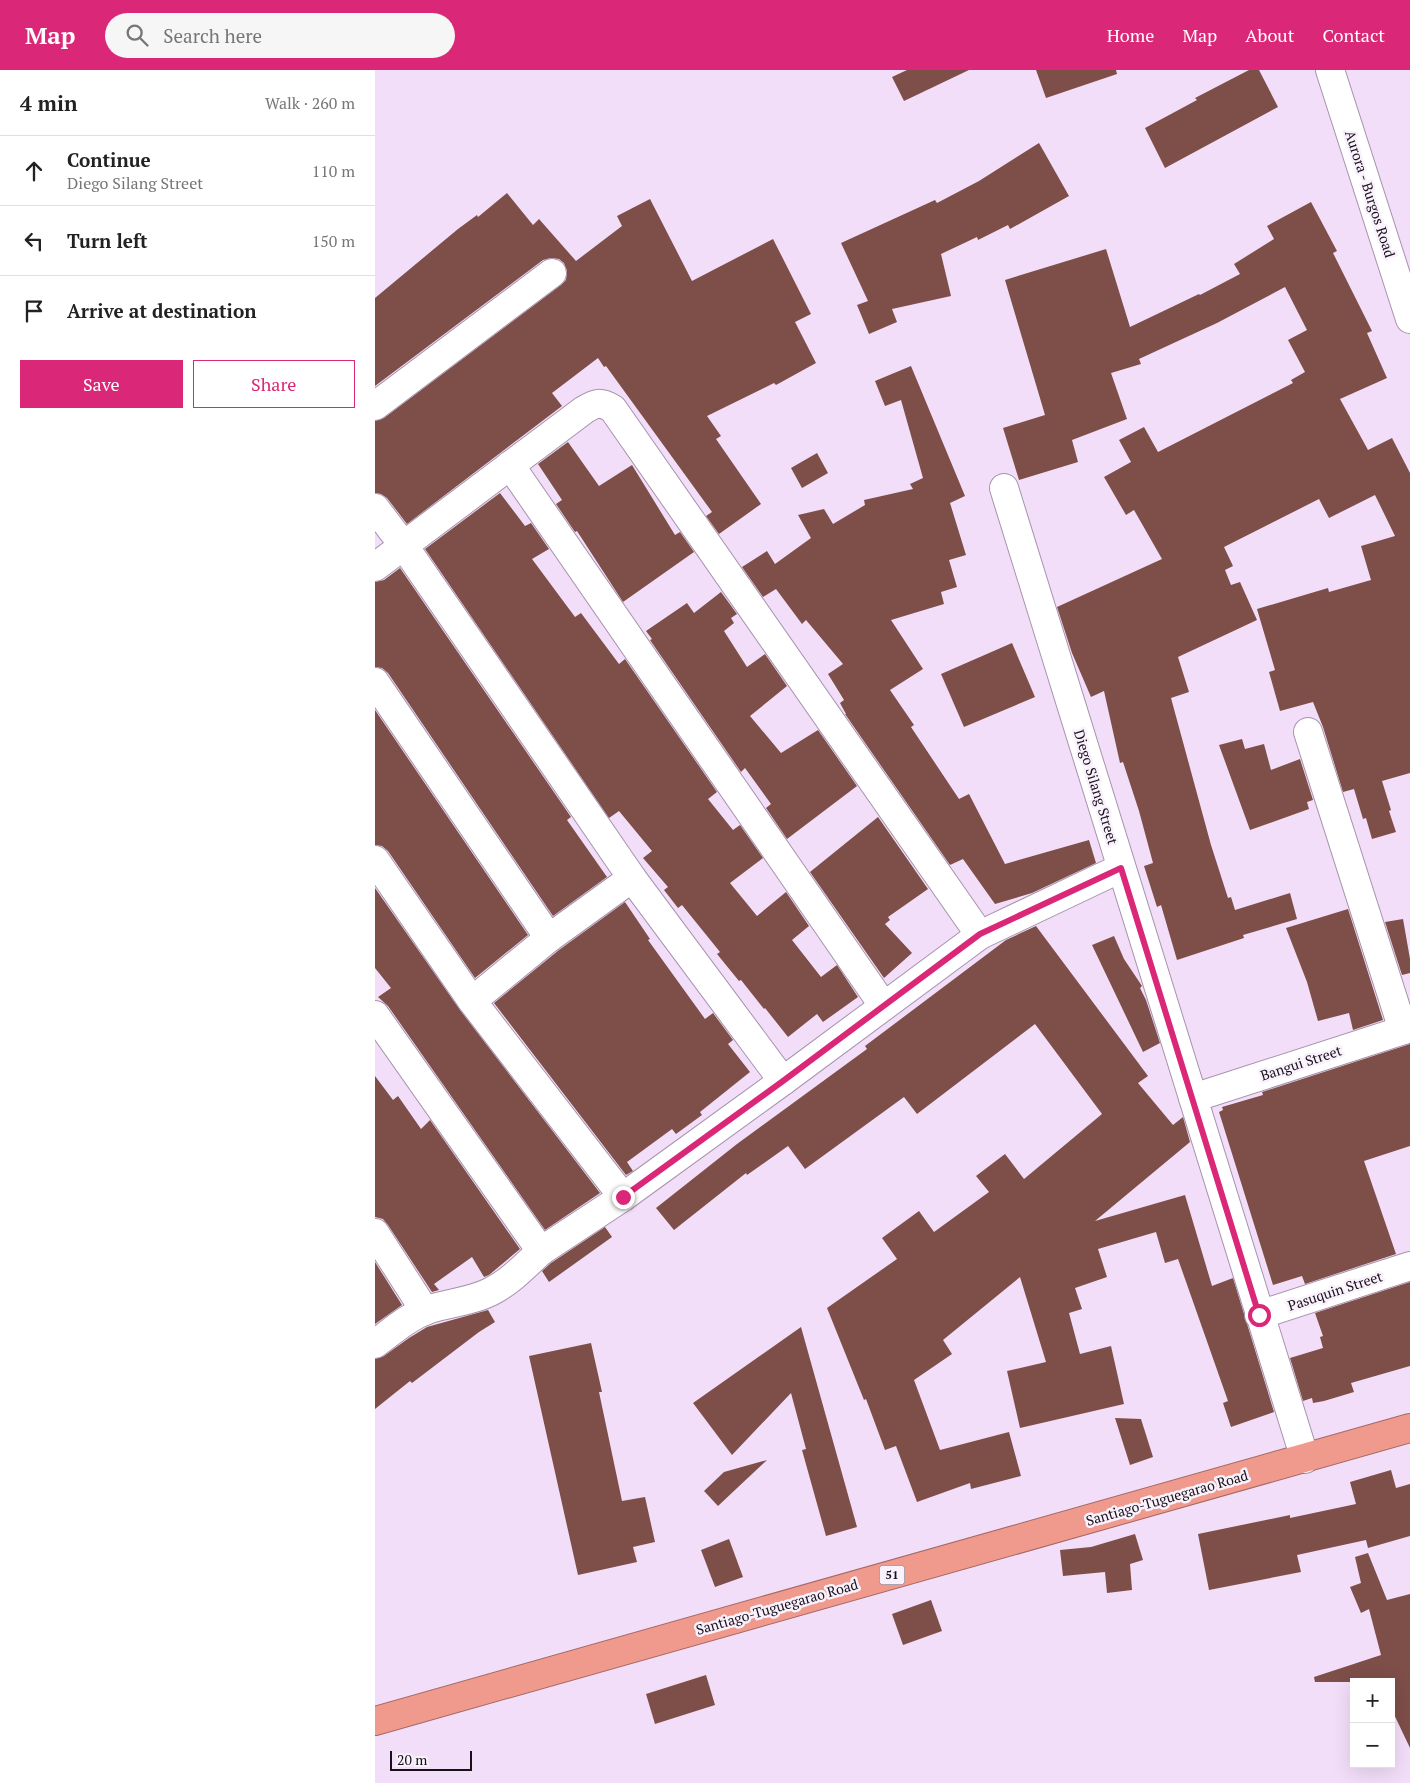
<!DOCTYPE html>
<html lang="en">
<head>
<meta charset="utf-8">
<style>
	:root { --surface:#fff; --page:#f6f6f6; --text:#222; --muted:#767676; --line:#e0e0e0; --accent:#db2777 }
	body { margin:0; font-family:"PT Serif",serif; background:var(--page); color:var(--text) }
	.controls { position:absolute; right:15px; bottom:15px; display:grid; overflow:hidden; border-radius:0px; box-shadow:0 5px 20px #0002 }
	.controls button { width:45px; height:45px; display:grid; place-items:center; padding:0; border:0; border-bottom:1px solid var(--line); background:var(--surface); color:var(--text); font:25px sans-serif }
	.scale { position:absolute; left:15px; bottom:12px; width:82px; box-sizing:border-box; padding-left:5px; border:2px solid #171019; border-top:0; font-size:14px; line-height:18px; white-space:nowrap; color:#171019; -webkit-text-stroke:4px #f9f1fb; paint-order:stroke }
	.stop { position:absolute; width:15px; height:15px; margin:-11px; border:4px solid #db2777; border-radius:50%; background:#fff }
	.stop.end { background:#db2777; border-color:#fff; box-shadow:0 1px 5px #0008 }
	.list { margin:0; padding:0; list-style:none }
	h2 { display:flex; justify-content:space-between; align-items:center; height:65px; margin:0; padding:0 20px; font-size:21px }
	h2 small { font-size:16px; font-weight:400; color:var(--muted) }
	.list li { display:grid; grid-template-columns:32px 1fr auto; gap:15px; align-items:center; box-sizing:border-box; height:70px; padding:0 20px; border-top:1px solid var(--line) }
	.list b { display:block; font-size:19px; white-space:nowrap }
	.list p { margin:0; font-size:16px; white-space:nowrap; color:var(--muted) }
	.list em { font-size:16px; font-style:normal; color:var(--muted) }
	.actions { display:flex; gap:10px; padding:15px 20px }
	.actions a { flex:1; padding:11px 0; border:1px solid var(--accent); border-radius:0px; text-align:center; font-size:18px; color:var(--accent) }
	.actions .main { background:var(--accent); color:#fff }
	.icon { flex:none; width:28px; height:28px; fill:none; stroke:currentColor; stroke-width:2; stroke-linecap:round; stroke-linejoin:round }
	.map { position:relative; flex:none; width:1035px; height:1713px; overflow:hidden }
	header { display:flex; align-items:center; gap:30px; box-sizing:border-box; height:70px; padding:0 25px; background:var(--accent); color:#fff }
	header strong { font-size:24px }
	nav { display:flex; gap:28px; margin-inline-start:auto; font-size:18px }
	.search { width:350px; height:45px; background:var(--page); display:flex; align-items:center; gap:12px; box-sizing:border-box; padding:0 18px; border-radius:28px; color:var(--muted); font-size:19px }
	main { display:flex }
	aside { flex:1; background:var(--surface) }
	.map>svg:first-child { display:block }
	.building { fill:#7e4e48 }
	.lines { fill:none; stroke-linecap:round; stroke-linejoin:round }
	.street-casing { stroke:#a693ac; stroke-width:30 }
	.secondary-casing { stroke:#a693ac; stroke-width:30 }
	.highway-casing { stroke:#a46964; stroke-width:30 }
	.street { stroke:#fff; stroke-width:28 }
	.secondary { stroke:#fff; stroke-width:28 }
	.highway { stroke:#f0998d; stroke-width:28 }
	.route { stroke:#db2777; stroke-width:6 }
	.labels { text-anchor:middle; stroke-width:5; stroke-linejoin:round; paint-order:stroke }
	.shield { fill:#f9f1fb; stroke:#5b545d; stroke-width:1 }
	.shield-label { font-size:12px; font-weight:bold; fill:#171019 }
	.street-label { font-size:14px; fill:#171019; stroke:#f9f1fb }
</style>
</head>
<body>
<header>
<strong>Map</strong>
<div class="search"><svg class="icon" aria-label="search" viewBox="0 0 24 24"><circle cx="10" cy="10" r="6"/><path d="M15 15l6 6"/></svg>Search here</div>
<nav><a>Home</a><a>Map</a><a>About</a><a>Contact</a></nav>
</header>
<main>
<aside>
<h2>4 min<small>Walk · 260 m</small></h2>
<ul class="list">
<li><svg class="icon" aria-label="ahead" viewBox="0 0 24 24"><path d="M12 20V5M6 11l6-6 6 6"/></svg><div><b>Continue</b><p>Diego Silang Street</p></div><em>110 m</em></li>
<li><svg class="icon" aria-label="left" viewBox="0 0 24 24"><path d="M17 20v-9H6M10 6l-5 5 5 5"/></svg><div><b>Turn left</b></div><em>150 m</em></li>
<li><svg class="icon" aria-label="arrive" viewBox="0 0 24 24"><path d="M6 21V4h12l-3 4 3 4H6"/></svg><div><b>Arrive at destination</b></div></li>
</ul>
<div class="actions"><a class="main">Save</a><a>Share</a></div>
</aside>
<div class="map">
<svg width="1035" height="1713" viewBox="0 0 1035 1713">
	<rect width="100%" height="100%" fill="#f3def9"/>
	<g class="building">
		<path d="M 532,0 L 594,0 L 529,31 L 517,7 Z"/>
		<path d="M 661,0 L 741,0 L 742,4 L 671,28 Z"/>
		<path d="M 874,0 L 884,0 L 903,37 L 790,98 L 770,58 L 822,30 L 820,28 Z"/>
		<path d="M 664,73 L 694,126 L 635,159 L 633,155 L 603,170 L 602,167 L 566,184 L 576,226 L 517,239 L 522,252 L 494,264 L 482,235 L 493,231 L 466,173 L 560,130 L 562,133 L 604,111 Z"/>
		<path d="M 132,123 L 158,155 L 164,149 L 201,191 L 247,156 L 242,146 L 275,129 L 317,211 L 398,169 L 436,244 L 420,252 L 441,293 L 401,315 L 399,313 L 332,346 L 346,366 L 341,369 L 386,434 L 344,464 L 331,446 L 337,442 L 231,296 L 229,297 L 223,288 L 177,323 L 187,336 L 32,454 L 12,428 L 6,424 L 0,423 L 0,351 L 9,348 L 186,215 L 191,210 L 192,201 L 189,193 L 184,189 L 176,188 L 168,190 L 0,316 L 0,228 L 83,159 L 102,145 L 103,147 Z"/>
		<path d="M 936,132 L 962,181 L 958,183 L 997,261 L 992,263 L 1012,308 L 965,329 L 993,380 L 1017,368 L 1035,403 L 1035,703 L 1007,711 L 1016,740 L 1014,741 L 1021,762 L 997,769 L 991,748 L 988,749 L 979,719 L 968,722 L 948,657 L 938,632 L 905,641 L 894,602 L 900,600 L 882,539 L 953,518 L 954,522 L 996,510 L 986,476 L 1020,466 L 1000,425 L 954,448 L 944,429 L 849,477 L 858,496 L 850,500 L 856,515 L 865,512 L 882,550 L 803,587 L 814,622 L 796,628 L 836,775 L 853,828 L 856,827 L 860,840 L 915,823 L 922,849 L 868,865 L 869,868 L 802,890 L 786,835 L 782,837 L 769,796 L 778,793 L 764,741 L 748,692 L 745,693 L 729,621 L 716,627 L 697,583 L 682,537 L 787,489 L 759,440 L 751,445 L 729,407 L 756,392 L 744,370 L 769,357 L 783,382 L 918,313 L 916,310 L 930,302 L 913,270 L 932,260 L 910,217 L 842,253 L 764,289 L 766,294 L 736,303 L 752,349 L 697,370 L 703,392 L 644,410 L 628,358 L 670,345 L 630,210 L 731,179 L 755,257 L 824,224 L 825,225 L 865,204 L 859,194 L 899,169 L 892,156 Z"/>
		<path d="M 536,296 L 590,426 L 575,433 L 591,485 L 574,490 L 582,517 L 566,522 L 569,534 L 516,550 L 548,599 L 515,620 L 539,655 L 536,657 L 584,729 L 594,724 L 630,794 L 714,770 L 721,793 L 657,823 L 620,834 L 588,789 L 575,795 L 470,644 L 471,644 L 465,633 L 469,630 L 453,604 L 468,594 L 431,550 L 427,554 L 401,519 L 388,527 L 367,497 L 392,481 L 400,494 L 436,468 L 423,445 L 449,439 L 458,454 L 490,435 L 489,430 L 538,419 L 535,414 L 548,408 L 526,330 L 510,336 L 500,311 Z"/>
		<path d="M 193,372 L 224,416 L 257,395 L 300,465 L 305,462 L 319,482 L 248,532 L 202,461 L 200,462 L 181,434 L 187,430 L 163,394 Z"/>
		<path d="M 442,383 L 453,403 L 427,418 L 416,398 Z"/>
		<path d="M 125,423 L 150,456 L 156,453 L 174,479 L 157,489 L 200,547 L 206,543 L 244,594 L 250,589 L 342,722 L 333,729 L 358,760 L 365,755 L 388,788 L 355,813 L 382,846 L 411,822 L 434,856 L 417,870 L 446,907 L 462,895 L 483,927 L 448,952 L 442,944 L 413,967 L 390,938 L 389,939 L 366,910 L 364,911 L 342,884 L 345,882 L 307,835 L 303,838 L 289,820 L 293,817 L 268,788 L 277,781 L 244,741 L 234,748 L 50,479 Z"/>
		<path d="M 25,498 L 196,747 L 192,750 L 232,807 L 178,846 L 13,603 L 7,598 L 0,597 L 0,512 L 9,510 Z"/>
		<path d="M 346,522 L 362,544 L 356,548 L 359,553 L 349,561 L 372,597 L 390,584 L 412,616 L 375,646 L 406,683 L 443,660 L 482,716 L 412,769 L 391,738 L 396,734 L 370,698 L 366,702 L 275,570 L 277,569 L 271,561 L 312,533 L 319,543 Z"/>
		<path d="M 637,573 L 660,627 L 589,657 L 566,604 Z"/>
		<path d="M 0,640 L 153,865 L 100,908 L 13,781 L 7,776 L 0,775 Z"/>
		<path d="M 867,669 L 870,679 L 889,674 L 896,700 L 925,689 L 938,730 L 932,732 L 934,739 L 875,760 L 844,675 Z"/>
		<path d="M 503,747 L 553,819 L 513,847 L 515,850 L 510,854 L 537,883 L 509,908 L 435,802 Z"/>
		<path d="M 0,818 L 85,940 L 225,1123 L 170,1160 L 13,936 L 3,927 L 16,918 L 0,898 Z"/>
		<path d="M 250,832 L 275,869 L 273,870 L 330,949 L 338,943 L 358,970 L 353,974 L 375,1002 L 325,1042 L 327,1045 L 301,1064 L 297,1059 L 252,1092 L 258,1101 L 251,1105 L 119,933 L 184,880 Z"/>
		<path d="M 973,839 L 1008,950 L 978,960 L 974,943 L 943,951 L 932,912 L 911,858 Z"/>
		<path d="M 1028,849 L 1035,889 L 1035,903 L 1027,905 L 1010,852 Z"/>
		<path d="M 661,856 L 773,1006 L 763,1013 L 798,1055 L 808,1047 L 815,1072 L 720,1151 L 810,1125 L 837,1216 L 858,1208 L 899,1342 L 856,1357 L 848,1333 L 853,1331 L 803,1189 L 790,1193 L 781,1162 L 723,1179 L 732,1207 L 700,1218 L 707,1239 L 694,1243 L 705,1284 L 736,1276 L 749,1334 L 645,1358 L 632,1301 L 671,1292 L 645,1207 L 568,1270 L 577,1284 L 539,1310 L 565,1380 L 634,1362 L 646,1406 L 596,1419 L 595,1413 L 542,1432 L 521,1376 L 510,1380 L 491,1329 L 489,1330 L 452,1238 L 522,1189 L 507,1168 L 544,1141 L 559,1162 L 614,1122 L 601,1106 L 630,1084 L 649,1109 L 727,1044 L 660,954 L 542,1044 L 529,1027 L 430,1099 L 413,1076 L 372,1105 L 371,1103 L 299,1160 L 281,1138 L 362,1074 L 492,979 L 490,976 L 631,870 Z"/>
		<path d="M 739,866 L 749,889 L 767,916 L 765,918 L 771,930 L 785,973 L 768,982 L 717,875 Z"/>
		<path d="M 1035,974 L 1035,1076 L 989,1091 L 1021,1184 L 930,1214 L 927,1206 L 898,1215 L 844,1042 L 848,1040 L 847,1037 L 888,1025 L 887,1022 Z"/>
		<path d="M 0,1006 L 18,1030 L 23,1026 L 46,1059 L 55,1050 L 145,1179 L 114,1205 L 109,1207 L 97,1187 L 59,1214 L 64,1220 L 57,1222 L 13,1155 L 8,1149 L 0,1147 Z"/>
		<path d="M 230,1157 L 237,1167 L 174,1212 L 167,1201 L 176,1193 Z"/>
		<path d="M 0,1192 L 27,1235 L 0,1254 Z"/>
		<path d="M 1035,1212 L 1035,1296 L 976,1313 L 979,1322 L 949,1331 L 938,1333 L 937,1328 L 928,1331 L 915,1288 L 948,1278 L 945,1267 L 948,1266 L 940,1243 Z"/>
		<path d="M 113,1240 L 120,1252 L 104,1262 L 37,1313 L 35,1311 L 0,1339 L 0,1289 L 9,1286 L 34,1268 L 52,1257 Z"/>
		<path d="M 426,1257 L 482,1457 L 451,1466 L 427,1380 L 431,1379 L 416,1323 L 357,1385 L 318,1333 Z"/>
		<path d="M 216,1273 L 227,1322 L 224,1322 L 247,1431 L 270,1427 L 280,1472 L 258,1477 L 262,1492 L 203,1505 L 154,1286 Z"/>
		<path d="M 740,1348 L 766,1349 L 778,1387 L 755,1395 Z"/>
		<path d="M 392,1390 L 343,1436 L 329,1421 L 349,1402 Z"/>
		<path d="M 1016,1400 L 1021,1418 L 1035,1414 L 1035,1466 L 993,1478 L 991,1470 L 922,1485 L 926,1502 L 834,1520 L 823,1464 L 915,1445 L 915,1448 L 981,1434 L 975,1412 Z"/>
		<path d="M 760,1464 L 768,1490 L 755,1494 L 757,1520 L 732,1523 L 730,1502 L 688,1506 L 685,1480 L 716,1477 Z"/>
		<path d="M 354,1469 L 368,1507 L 340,1517 L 326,1480 Z"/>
		<path d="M 993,1483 L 1012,1530 L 1035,1524 L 1035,1678 L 1016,1638 L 1016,1612 L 940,1612 L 939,1607 L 1006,1585 L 994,1539 L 986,1543 L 975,1517 L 986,1513 L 980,1487 Z"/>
		<path d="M 556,1530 L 567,1561 L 528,1575 L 517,1544 Z"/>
		<path d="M 331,1605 L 340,1635 L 280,1654 L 271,1624 Z"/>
	</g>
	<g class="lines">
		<g class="street-casing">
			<g id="street">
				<path d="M 0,336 L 177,203"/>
				<path d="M 135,395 L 508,935"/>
				<path d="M 629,418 L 930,1389"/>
				<path d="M 0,438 L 29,476 L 257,808 L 408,1011"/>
				<path d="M 0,497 L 209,340 C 221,333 225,331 238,339 L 605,865"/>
				<path d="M 0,612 L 174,868"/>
				<path d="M 933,662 L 1028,960"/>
				<path d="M 0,790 L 97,931 L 248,1127"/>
				<path d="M 97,931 L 174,868 L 257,808"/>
				<path d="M 0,945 L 166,1181 L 248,1127 L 408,1011 L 605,865 L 746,798"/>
				<path d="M 818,1028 L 1035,958"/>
				<path d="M 0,1163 L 50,1241"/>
				<path d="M 884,1245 L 1035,1196"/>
				<path d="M 0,1274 C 16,1262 33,1247 52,1240 C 72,1233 95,1232 115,1222 C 135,1212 150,1196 166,1181"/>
			</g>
		</g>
		<g class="secondary-casing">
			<path id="secondary" d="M 955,0 L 1035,249"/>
		</g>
		<g class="highway-casing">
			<path id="highway" d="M 0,1651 L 1035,1358"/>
		</g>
		<use href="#street" class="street"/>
		<use href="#secondary" class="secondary"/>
		<use href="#highway" class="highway"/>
	</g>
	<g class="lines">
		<path class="route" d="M 248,1127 L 408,1011 L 605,864 L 746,798 L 884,1245"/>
	</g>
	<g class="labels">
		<rect class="shield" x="504.5" y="1495.5" width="25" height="19" rx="4"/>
		<g class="shield-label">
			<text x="517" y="1509">51</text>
		</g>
		<g class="street-label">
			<text transform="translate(995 124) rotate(72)" y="5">Aurora - Burgos Road</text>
			<text transform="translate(721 717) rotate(73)" y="5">Diego Silang Street</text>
			<text transform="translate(926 993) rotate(-18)" y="5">Bangui Street</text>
			<text transform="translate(960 1221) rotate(-18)" y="5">Pasuquin Street</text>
			<text transform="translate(792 1428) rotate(-16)" y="5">Santiago-Tuguegarao Road</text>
			<text transform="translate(402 1537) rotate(-16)" y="5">Santiago-Tuguegarao Road</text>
		</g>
	</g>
</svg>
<div class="controls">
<button>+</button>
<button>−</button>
</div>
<div class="scale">20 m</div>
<div class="stop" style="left:884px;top:1245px"></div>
<div class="stop end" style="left:248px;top:1127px"></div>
</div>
</main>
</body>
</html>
